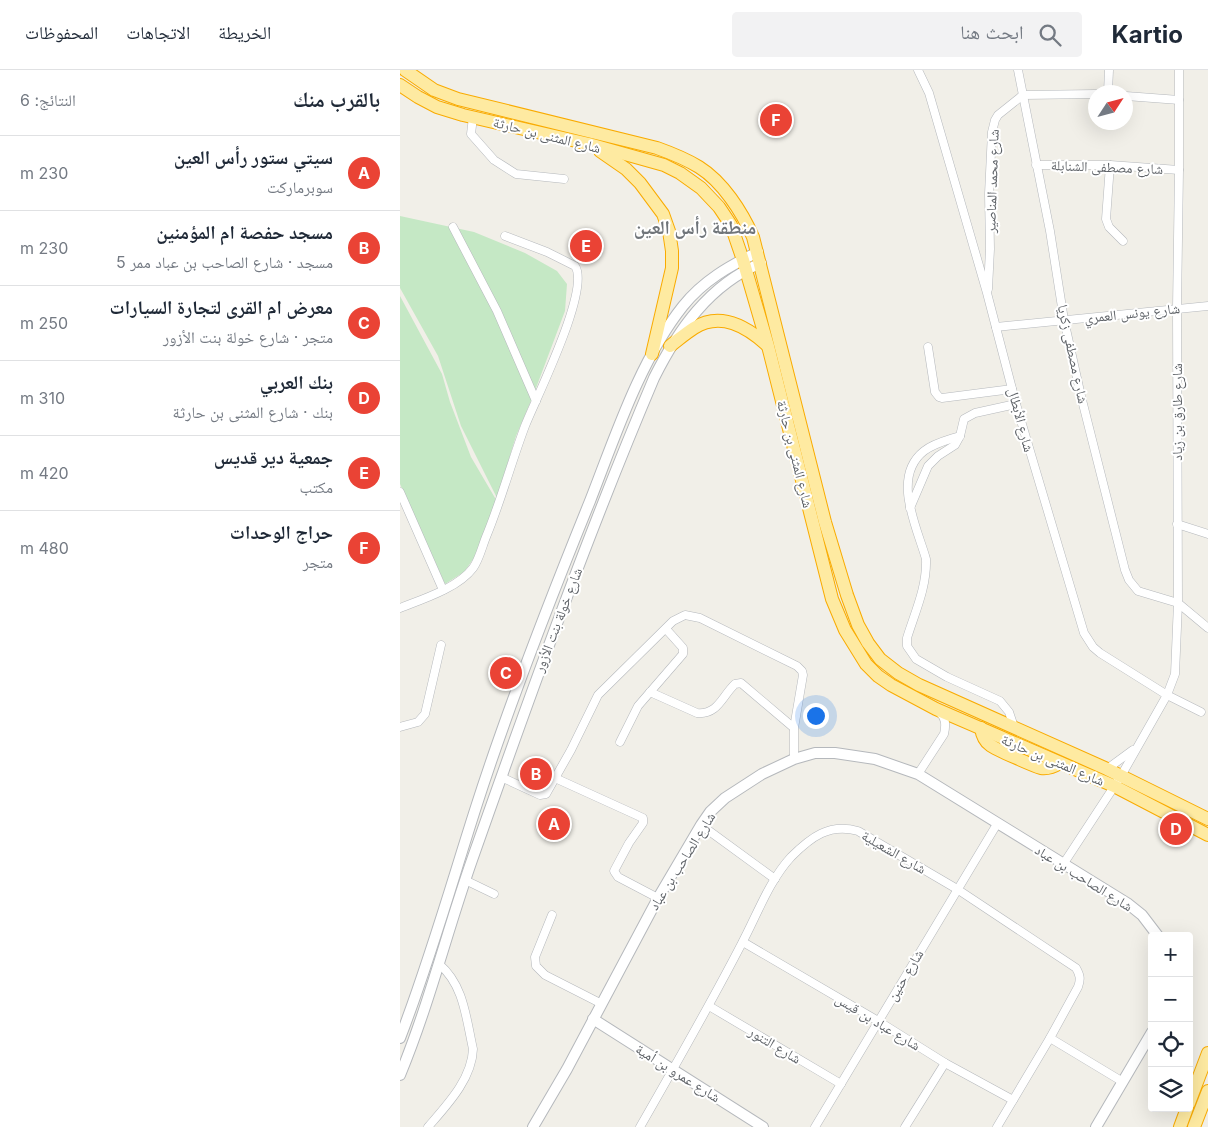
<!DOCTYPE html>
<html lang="ar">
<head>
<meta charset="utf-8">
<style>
	:root { --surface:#fff; --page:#f2f2f3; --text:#1f2937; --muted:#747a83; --line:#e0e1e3; --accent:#ea4335 }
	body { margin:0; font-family:Inter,"Noto Naskh Arabic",sans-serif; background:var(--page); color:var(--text); direction:rtl }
	.controls { position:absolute; right:15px; bottom:15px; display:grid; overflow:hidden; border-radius:5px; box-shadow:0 5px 20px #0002 }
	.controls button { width:45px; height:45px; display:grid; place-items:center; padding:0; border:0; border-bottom:1px solid var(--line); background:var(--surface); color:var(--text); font:25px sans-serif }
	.compass { position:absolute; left:688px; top:15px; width:45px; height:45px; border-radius:50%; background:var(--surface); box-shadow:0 5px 20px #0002; rotate:54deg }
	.you { position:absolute; left:415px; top:645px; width:18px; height:18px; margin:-12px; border:4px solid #fff; border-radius:50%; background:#1a73e8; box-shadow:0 0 0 8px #1a73e833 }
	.badge { display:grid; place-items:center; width:32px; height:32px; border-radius:50%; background:var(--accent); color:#fff; font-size:16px; font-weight:700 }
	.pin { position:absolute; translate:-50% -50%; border:2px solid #fff; box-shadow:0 1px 5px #0006 }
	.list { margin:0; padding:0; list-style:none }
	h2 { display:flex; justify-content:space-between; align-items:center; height:65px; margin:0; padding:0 20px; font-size:21px }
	h2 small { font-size:16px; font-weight:400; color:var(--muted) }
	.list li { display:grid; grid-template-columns:32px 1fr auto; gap:15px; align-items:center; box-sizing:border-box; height:75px; padding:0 20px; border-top:1px solid var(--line) }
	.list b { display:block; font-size:19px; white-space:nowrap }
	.list p { margin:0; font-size:16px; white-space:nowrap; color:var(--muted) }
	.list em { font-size:16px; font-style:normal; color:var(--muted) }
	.icon { flex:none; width:28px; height:28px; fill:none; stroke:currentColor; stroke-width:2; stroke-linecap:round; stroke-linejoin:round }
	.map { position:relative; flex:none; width:808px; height:1057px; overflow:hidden; direction:ltr }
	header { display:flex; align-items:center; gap:30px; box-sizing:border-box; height:70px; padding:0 25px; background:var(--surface); border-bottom:1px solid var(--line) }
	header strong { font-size:24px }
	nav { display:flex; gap:28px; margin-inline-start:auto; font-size:18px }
	.search { width:350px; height:45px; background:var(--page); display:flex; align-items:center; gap:12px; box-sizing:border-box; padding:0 18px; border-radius:5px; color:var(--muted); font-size:19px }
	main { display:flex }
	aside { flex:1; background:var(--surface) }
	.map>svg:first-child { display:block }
	.green { fill:#c5e8c5 }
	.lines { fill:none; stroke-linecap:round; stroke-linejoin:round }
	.minor-casing { stroke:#b5b8bc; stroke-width:9 }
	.tertiary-casing { stroke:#b5b8bc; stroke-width:12 }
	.trunk-casing { stroke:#f9ab00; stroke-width:14 }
	.minor { stroke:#fff; stroke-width:8 }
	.tertiary { stroke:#fff; stroke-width:10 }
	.trunk { stroke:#feeaa1; stroke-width:12 }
	.labels { text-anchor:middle; stroke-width:4; stroke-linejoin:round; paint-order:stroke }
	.street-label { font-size:14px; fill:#5f6368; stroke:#fff }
	.district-label { font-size:19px; font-weight:bold; fill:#70757a; stroke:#fff }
</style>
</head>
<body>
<header>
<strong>Kartio</strong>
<div class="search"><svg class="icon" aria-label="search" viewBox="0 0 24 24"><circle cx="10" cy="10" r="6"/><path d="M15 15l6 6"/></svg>ابحث هنا</div>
<nav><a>الخريطة</a><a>الاتجاهات</a><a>المحفوظات</a></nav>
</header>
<main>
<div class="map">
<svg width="808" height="1057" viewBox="0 0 808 1057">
	<rect width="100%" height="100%" fill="#f1efe8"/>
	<g class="green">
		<path d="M 0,146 L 74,162 L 125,183 L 157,201 L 167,214 L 165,241 L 133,326 L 116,366 L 97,428 L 61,356 L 38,286 L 0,218 Z"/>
		<path d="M 0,226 L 42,304 L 50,332 L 71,387 L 98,433 L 74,488 L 64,502 L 45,514 L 0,414 Z"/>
	</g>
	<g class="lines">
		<g class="minor-casing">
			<g id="minor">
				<path d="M 518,0 L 529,23 L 587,223 L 616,334 L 684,563 L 693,577 L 700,583 L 767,625 L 801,642"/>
				<path d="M 618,0 L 650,161 L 664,250 L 681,326 L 725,500 L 729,510 L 738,521 L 778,533 L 808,558"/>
				<path d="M 708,22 L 709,0"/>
				<path d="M 726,26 L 779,30"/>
				<path d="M 73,47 L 71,64 L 94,90 L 116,104 L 164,109"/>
				<path d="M 636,95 L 710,95 L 779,100"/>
				<path d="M 710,95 L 706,149 L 709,157 L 723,171"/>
				<path d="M 53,157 L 97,241 L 136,331"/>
				<path d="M 588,219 L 590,179 L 589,124 L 592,62 L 595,50 L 598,45 L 623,25 L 696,24"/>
				<path d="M 596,257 L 808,236"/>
				<path d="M 528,277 L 535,322 L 539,327 L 542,328 L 612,319"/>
				<path d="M 560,366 C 548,370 534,373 524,381 C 491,407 517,457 526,489 C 527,517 515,542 507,568 L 507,576 L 516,589 L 547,607 L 600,631 L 609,642 L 614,657"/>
				<path d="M 0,422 L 43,520"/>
				<path d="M 510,438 L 528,396 L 538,386 L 555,375 L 560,366 L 564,349 L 575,343 L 616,334"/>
				<path d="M 777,454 L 808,464"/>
				<path d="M 0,538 C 23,529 58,518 73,498 C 79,490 82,477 86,467 C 101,431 111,393 125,356 C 136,328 191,219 175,196 L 147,182 L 105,166"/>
				<path d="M 250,622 L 297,643 C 318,645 322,626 335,614 L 341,613 L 394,658"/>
				<path d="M 0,657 L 18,652 L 25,644 L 41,575"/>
				<path d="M 220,672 L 238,636 L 283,584 L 283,578 L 266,559"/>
				<path d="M 707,699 L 733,680"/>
				<path d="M 518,704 L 544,664 C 546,655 546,648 539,642"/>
				<path d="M 101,707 L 140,725 L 146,724 L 171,680 L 198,625 L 273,551 L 285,545 L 300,548 L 397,596 L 402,601 L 403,605 L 394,658 L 394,689"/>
				<path d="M 155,708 L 243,748 L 243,753 L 229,773 L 214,801 L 218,807 L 258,828"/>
				<path d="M 301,755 L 375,809"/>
				<path d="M 664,793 L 721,706 L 767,625 L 775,604 L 778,533 L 777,238 L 779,100 L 779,0"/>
				<path d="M 65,810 L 94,824"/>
				<path d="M 152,845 L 135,887 L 136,896 L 145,905 L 200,933"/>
				<path d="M 343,872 L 478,951 L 545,993 L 613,1030"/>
				<path d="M 309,936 L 441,1014"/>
				<path d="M 650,968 L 723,1012"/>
				<path d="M 28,1057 C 47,1035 72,1009 73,979 C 66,948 64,915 39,894"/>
				<path d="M 240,1057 C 275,996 310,935 342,873 C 357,845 369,811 391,787 C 411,767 429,753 458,761 L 557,819 L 676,898 C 680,905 681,909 678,917 L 650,968 L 597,1057"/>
				<path d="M 415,1057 L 597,754"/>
				<path d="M 505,1057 L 545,993"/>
			</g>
		</g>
		<g class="tertiary-casing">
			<g id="tertiary">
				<path d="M 193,949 L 363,1057"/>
				<path d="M 0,968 C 29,893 51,815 76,737 C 109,634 149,532 190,431 C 215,367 240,290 283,236 C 303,211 329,196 358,182"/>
				<path d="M 0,1005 C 29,935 47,861 72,790 C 129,628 187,466 254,308 C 278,260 309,215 361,193"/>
				<path d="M 133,1057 L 167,999 L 258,828 L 301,755 L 310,742 L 325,728 L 362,704 L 394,689 L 415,683 L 435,683 L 475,689 L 518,704 L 727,833 L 742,845 L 758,866"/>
				<path d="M 696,1057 L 752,962"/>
			</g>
		</g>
		<g class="trunk-casing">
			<g id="trunk">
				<path d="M 5,0 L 34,20 L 58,29 L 257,78 C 271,83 286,89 299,97 C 323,112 342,142 353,167 L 425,452 L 447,525 L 458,555 L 468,573 L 480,589 L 498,603 L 519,615 L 707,699 L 808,749"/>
				<path d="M 0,15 L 18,27 L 37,37 L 63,45 L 189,74 L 264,95 L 280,103 L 301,118 L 319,137 L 331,155 L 343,190 L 368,276 L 432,529 L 445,560 L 466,594 L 478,606 L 491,615 L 536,639 L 714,716 L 808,765"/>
				<path d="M 200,81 L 226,99 L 240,113 L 263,144 L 269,161 L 272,181 L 272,198 L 252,284"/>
				<path d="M 270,276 C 278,270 286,263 294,258 C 321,241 347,257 367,275"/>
				<path d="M 581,658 C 582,665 584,671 590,675 C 597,680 634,696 641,698 C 648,699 655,696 660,693"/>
				<path d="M 789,1033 L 808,983"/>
				<path d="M 780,1057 L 787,1038"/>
				<path d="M 794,1057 L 808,1021"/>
			</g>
		</g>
		<use href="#minor" class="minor"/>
		<use href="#tertiary" class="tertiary"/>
		<use href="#trunk" class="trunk"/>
	</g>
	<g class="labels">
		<g class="street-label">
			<text transform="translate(147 65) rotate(14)" y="5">شارع المثنى بن حارثة</text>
			<text transform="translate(707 97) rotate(2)" y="5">شارع مصطفى الشنابلة</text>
			<text transform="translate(592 111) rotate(-88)" y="5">شارع محمد المناصير</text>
			<text transform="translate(732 243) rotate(-6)" y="5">شارع يونس العمري</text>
			<text transform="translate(673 284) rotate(78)" y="5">شارع مصطفى زكريا</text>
			<text transform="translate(777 342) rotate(-90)" y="5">شارع طارق بن زياد</text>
			<text transform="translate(621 350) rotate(75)" y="5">شارع الأبطال</text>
			<text transform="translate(395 384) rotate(76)" y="5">شارع المثنى بن حارثة</text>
			<text transform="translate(158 550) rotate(-69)" y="5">شارع خولة بنت الأزور</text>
			<text transform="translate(653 690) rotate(23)" y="5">شارع المثنى بن حارثة</text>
			<text transform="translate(494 782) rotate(30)" y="5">شارع الشعيلية</text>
			<text transform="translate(282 791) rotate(-58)" y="5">شارع الصاحب بن عباد</text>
			<text transform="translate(684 808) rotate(32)" y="5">شارع الصاحب بن عباد</text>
			<text transform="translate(505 905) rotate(-59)" y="5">شارع حنين</text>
			<text transform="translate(478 952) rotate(31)" y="5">شارع عباد بن قيس</text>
			<text transform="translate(375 975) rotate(31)" y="5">شارع التنور</text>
			<text transform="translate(278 1003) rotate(32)" y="5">شارع عمرو بن أمية</text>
		</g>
		<g class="district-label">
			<text x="295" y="164">منطقة رأس العين</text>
		</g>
	</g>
</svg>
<div class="controls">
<button>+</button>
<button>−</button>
<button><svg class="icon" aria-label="locate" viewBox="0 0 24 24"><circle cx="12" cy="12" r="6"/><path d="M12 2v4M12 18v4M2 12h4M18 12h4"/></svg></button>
<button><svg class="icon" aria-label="layers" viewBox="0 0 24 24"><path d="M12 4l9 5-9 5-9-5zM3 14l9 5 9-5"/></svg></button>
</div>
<svg class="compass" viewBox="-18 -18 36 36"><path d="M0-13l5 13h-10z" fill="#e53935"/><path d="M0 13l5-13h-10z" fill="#747a83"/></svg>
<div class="you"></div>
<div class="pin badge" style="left:154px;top:754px">A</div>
<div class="pin badge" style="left:136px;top:704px">B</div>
<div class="pin badge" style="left:106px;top:603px">C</div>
<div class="pin badge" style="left:776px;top:759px">D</div>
<div class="pin badge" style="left:186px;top:176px">E</div>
<div class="pin badge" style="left:376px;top:50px">F</div>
</div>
<aside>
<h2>بالقرب منك<small>النتائج: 6</small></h2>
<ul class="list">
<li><span class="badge">A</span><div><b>سيتي ستور رأس العين</b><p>سوبرماركت</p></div><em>230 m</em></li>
<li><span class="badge">B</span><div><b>مسجد حفصة ام المؤمنين</b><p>مسجد · شارع الصاحب بن عباد ممر 5</p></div><em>230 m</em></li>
<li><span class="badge">C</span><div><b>معرض ام القرى لتجارة السيارات</b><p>متجر · شارع خولة بنت الأزور</p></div><em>250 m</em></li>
<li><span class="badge">D</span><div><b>بنك العربي</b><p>بنك · شارع المثنى بن حارثة</p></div><em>310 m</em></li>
<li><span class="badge">E</span><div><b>جمعية دير قديس</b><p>مكتب</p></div><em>420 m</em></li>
<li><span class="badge">F</span><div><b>حراج الوحدات</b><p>متجر</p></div><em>480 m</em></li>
</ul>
</aside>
</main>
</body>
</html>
